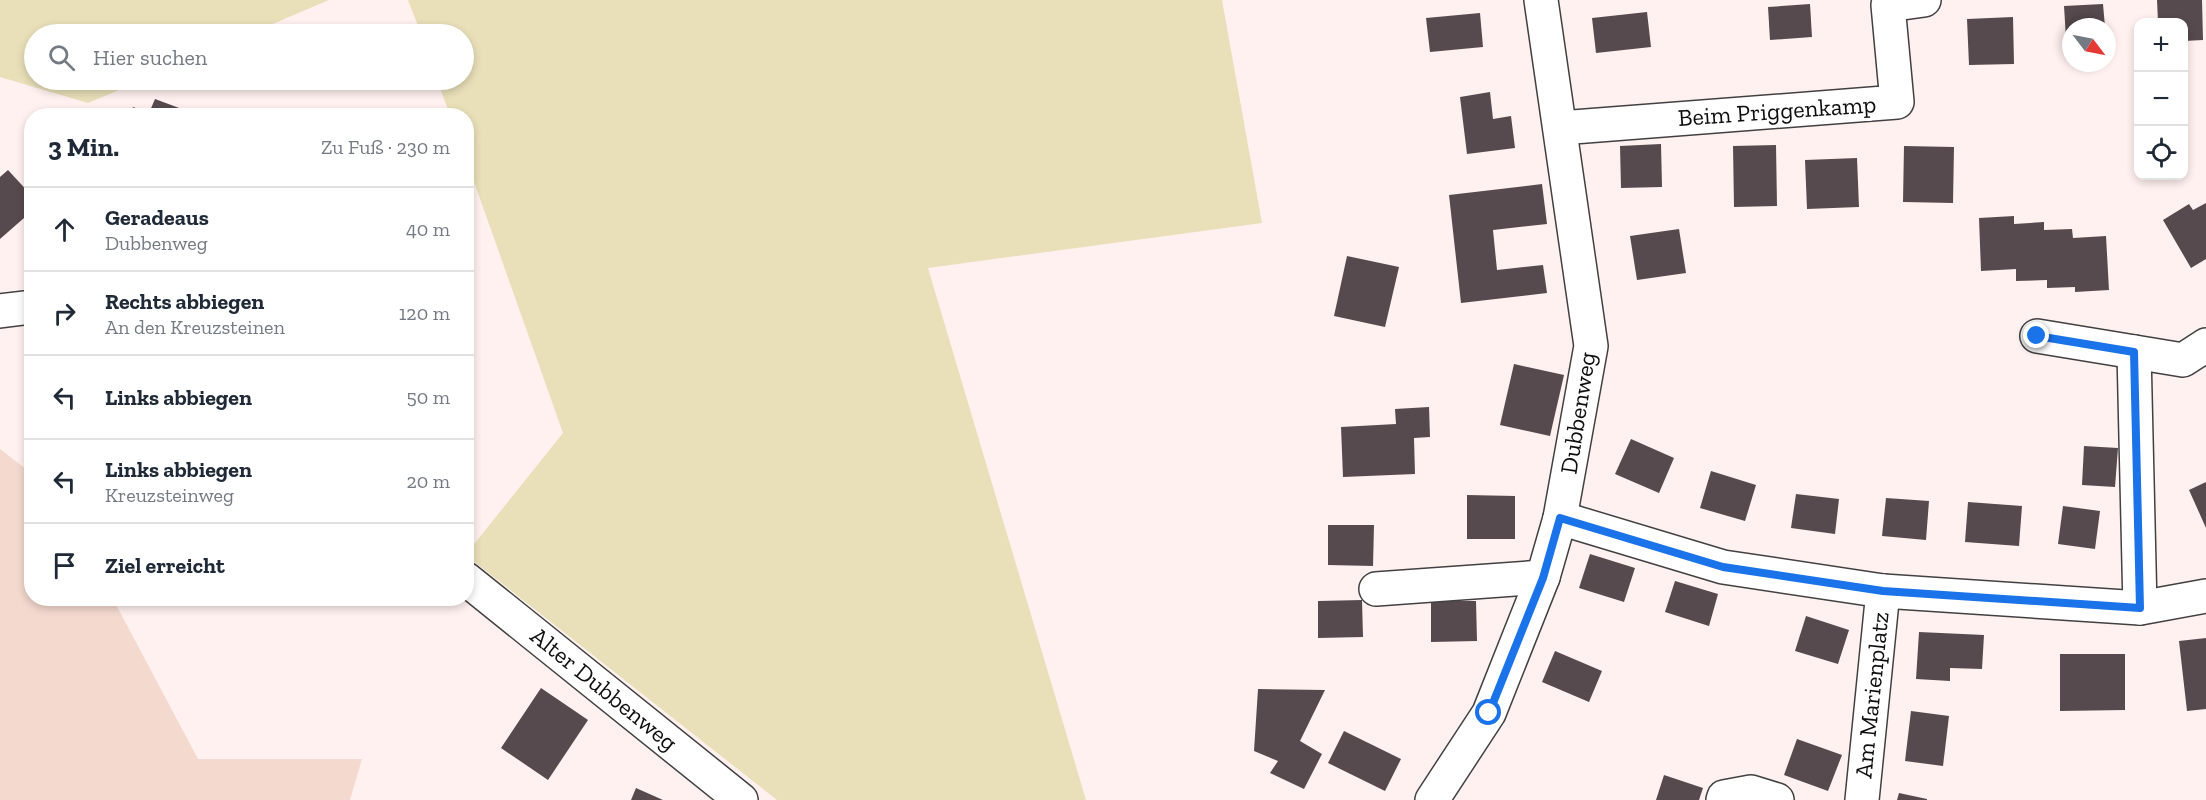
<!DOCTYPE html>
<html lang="de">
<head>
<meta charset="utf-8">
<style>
	:root { --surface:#fff; --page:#f6f6f7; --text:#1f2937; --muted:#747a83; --line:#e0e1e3 }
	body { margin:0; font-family:"Zilla Slab",serif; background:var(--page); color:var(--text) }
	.controls { position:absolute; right:18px; top:18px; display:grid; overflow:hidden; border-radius:12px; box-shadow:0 3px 9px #0003 }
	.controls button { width:54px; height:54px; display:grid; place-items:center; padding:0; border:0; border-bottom:2px solid var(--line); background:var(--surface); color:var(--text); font:30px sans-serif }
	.compass { position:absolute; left:2062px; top:18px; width:54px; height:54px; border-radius:50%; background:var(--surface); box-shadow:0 3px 9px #0003; rotate:122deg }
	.stop { position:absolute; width:18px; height:18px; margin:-14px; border:4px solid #1a73e8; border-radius:50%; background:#fff }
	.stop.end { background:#1a73e8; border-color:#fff; box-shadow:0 2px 6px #0008 }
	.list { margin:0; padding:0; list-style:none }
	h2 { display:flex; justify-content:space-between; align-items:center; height:78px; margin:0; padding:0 24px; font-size:26px }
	h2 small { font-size:20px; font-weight:400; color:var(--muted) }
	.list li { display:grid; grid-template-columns:39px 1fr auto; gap:18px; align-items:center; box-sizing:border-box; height:84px; padding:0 24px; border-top:2px solid var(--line) }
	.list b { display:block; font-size:22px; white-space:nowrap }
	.list p { margin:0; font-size:20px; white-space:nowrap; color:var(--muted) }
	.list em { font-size:20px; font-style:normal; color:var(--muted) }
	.icon { flex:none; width:33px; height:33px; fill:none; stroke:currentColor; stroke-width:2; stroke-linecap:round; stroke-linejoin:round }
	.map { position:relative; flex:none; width:2206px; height:800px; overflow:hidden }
	.search { position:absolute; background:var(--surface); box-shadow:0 3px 9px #0003; left:24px; top:24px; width:450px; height:66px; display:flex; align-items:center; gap:15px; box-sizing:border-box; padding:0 21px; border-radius:33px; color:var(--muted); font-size:22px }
	.panel { position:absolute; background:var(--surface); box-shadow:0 3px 9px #0003; left:24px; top:108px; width:450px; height:498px; border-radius:24px }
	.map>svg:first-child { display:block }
	.farmland { fill:#f4d9cf }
	.green { fill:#e9e0b9 }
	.building { fill:#574a4e }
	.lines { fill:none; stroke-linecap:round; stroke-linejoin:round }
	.minor-casing { stroke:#414141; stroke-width:36 }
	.minor { stroke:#fff; stroke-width:33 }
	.route { stroke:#1a73e8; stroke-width:8 }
	.labels { text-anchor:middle; stroke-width:6; stroke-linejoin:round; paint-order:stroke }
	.street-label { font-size:24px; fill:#0e0e0e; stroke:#fff }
</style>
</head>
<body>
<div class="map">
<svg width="2206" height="800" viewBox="0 0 2206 800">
	<rect width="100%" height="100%" fill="#fff1ef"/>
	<path class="farmland" d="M 0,449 L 31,473 L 32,598 L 113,599 L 198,759 L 362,759 L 350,800 L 0,800 Z"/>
	<g class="green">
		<path d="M 0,0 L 329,0 L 249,34 L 34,34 L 34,80 L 143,80 L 88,103 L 0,77 Z"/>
		<path d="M 408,0 L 1222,0 L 1262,223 L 928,268 L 1086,800 L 777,800 L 467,556 L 467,553 L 563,433 L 467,162 L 466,116 L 450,115 L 437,80 L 464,80 L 464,34 L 421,34 Z"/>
	</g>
	<g class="building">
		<path d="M 2157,0 L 2202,0 L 2203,40 L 2184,41 L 2184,22 L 2158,22 Z"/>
		<path d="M 1810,4 L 1812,37 L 1770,40 L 1768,7 Z"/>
		<path d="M 2103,4 L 2105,27 L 2071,27 L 2071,54 L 2067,54 L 2064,6 Z"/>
		<path d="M 1647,12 L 1651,47 L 1596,53 L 1592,18 Z"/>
		<path d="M 1480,13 L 1483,47 L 1430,52 L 1426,18 Z"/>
		<path d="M 2013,17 L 2014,64 L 1969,65 L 1967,19 Z"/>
		<path d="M 1490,92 L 1493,119 L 1511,116 L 1515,148 L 1467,154 L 1460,97 Z"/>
		<path d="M 155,99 L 198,115 L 198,116 L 130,116 L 133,107 L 149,113 Z"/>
		<path d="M 1661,144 L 1662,187 L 1621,188 L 1620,146 Z"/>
		<path d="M 1776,145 L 1777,206 L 1734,207 L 1733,146 Z"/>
		<path d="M 1904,146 L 1954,147 L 1953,203 L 1903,202 Z"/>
		<path d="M 1857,158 L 1859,207 L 1807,209 L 1805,160 Z"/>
		<path d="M 8,170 L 32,196 L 32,211 L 0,239 L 0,177 Z"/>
		<path d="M 1542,184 L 1547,224 L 1493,230 L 1497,270 L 1543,265 L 1547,293 L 1461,303 L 1449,195 Z"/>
		<path d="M 2206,203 L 2206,259 L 2191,268 L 2163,220 L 2189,204 L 2193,210 Z"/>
		<path d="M 2014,216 L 2014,224 L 2044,222 L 2044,230 L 2072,229 L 2073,238 L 2106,236 L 2109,290 L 2075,292 L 2075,287 L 2047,288 L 2047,280 L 2016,281 L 2016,269 L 1981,271 L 1979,218 Z"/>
		<path d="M 1679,229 L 1686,273 L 1637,280 L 1630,236 Z"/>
		<path d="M 1347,256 L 1399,267 L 1385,327 L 1334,316 Z"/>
		<path d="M 1514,364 L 1564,375 L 1550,436 L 1500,425 Z"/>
		<path d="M 1429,407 L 1430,437 L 1414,438 L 1415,474 L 1343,477 L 1341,427 L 1396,424 L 1395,409 Z"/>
		<path d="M 1631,439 L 1674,458 L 1659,493 L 1615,474 Z"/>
		<path d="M 2084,446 L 2118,448 L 2115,487 L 2082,485 Z"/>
		<path d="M 1711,471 L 1756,485 L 1745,521 L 1700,508 Z"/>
		<path d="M 2206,482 L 2206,528 L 2189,490 Z"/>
		<path d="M 1796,494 L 1839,499 L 1835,534 L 1791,528 Z"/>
		<path d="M 1467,495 L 1515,496 L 1515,539 L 1467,539 Z"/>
		<path d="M 1886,498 L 1929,501 L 1926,540 L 1882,536 Z"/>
		<path d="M 1968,502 L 2022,506 L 2019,546 L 1965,542 Z"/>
		<path d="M 2063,506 L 2100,511 L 2095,549 L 2058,544 Z"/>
		<path d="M 1328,525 L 1374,525 L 1373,566 L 1328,565 Z"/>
		<path d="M 1590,554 L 1635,568 L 1624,602 L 1579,588 Z"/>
		<path d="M 1675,581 L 1718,594 L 1709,626 L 1665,612 Z"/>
		<path d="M 1362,600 L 1363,637 L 1318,638 L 1318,601 Z"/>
		<path d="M 1431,601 L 1476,601 L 1477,641 L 1431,642 Z"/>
		<path d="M 1806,616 L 1849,630 L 1838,664 L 1795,651 Z"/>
		<path d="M 1919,632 L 1984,635 L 1982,669 L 1950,668 L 1950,681 L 1916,679 Z"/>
		<path d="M 2206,638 L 2206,709 L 2187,711 L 2179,641 Z"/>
		<path d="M 1555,651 L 1602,671 L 1589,702 L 1542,682 Z"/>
		<path d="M 2060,654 L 2125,654 L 2125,710 L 2060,711 Z"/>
		<path d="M 541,688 L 588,720 L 548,780 L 501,748 Z"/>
		<path d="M 1258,689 L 1325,690 L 1300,741 L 1322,754 L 1304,789 L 1270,773 L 1278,761 L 1254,751 Z"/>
		<path d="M 1911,711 L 1949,716 L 1943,766 L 1905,761 Z"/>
		<path d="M 1344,731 L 1401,759 L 1385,791 L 1328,763 Z"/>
		<path d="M 1797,739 L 1842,755 L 1828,791 L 1784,775 Z"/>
		<path d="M 1664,775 L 1703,788 L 1699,800 L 1656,800 Z"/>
		<path d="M 636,788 L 663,800 L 631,800 Z"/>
		<path d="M 1899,793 L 1927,799 L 1927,800 L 1897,800 Z"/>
	</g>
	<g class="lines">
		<g class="minor-casing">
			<g id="minor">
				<path d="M 1560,128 L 1897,102 L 1888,5 L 1924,0"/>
				<path d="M 0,311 L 32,307"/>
				<path d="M 2037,336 L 2183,360 L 2206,345"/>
				<path d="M 2134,352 L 2140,608"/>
				<path d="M 1560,518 L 1723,567 L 1883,591 L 2140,608 L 2206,596"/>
				<path d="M 466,579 L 741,800"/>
				<path d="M 1376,589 L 1543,577"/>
				<path d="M 1432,800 L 1489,713 L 1543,577 L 1560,518 L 1591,346 L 1541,0"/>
				<path d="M 1723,800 L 1724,797 L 1751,792 L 1777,800"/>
				<path d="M 1862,800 L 1883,591"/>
			</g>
		</g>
		<use href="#minor" class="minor"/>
	</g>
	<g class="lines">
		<path class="route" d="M 1489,713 L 1543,578 L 1560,518 L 1723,567 L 1883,591 L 2140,608 L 2134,352 L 2037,336"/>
	</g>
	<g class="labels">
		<g class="street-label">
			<text transform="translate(1777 111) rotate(-4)" y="8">Beim Priggenkamp</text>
			<text transform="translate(1578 413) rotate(-81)" y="8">Dubbenweg</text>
			<text transform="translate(604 689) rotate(39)" y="8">Alter Dubbenweg</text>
			<text transform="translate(1872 695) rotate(-84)" y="8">Am Marienplatz</text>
		</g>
	</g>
</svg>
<div class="controls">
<button>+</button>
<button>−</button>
<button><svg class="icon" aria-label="locate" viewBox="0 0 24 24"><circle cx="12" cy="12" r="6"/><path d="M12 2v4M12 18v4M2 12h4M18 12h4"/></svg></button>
</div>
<svg class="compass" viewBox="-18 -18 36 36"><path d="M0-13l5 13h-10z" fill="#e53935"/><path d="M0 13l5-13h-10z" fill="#747a83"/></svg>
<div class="stop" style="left:1489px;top:713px"></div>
<div class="stop end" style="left:2037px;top:336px"></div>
<div class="search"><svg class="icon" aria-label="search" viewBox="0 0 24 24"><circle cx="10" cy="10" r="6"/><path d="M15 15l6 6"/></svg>Hier suchen</div>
<section class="panel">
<h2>3 Min.<small>Zu Fuß · 230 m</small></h2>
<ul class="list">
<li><svg class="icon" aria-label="ahead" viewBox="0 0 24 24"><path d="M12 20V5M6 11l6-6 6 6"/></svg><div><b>Geradeaus</b><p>Dubbenweg</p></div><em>40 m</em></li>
<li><svg class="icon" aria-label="right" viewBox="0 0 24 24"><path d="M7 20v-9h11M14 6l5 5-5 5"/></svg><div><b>Rechts abbiegen</b><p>An den Kreuzsteinen</p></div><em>120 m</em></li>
<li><svg class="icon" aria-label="left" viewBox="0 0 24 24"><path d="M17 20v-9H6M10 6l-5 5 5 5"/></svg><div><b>Links abbiegen</b></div><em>50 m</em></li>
<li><svg class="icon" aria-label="left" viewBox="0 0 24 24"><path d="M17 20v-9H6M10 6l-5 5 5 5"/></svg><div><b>Links abbiegen</b><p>Kreuzsteinweg</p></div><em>20 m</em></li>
<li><svg class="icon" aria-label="arrive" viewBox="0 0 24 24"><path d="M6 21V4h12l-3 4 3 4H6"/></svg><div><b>Ziel erreicht</b></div></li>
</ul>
</section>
</div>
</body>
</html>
